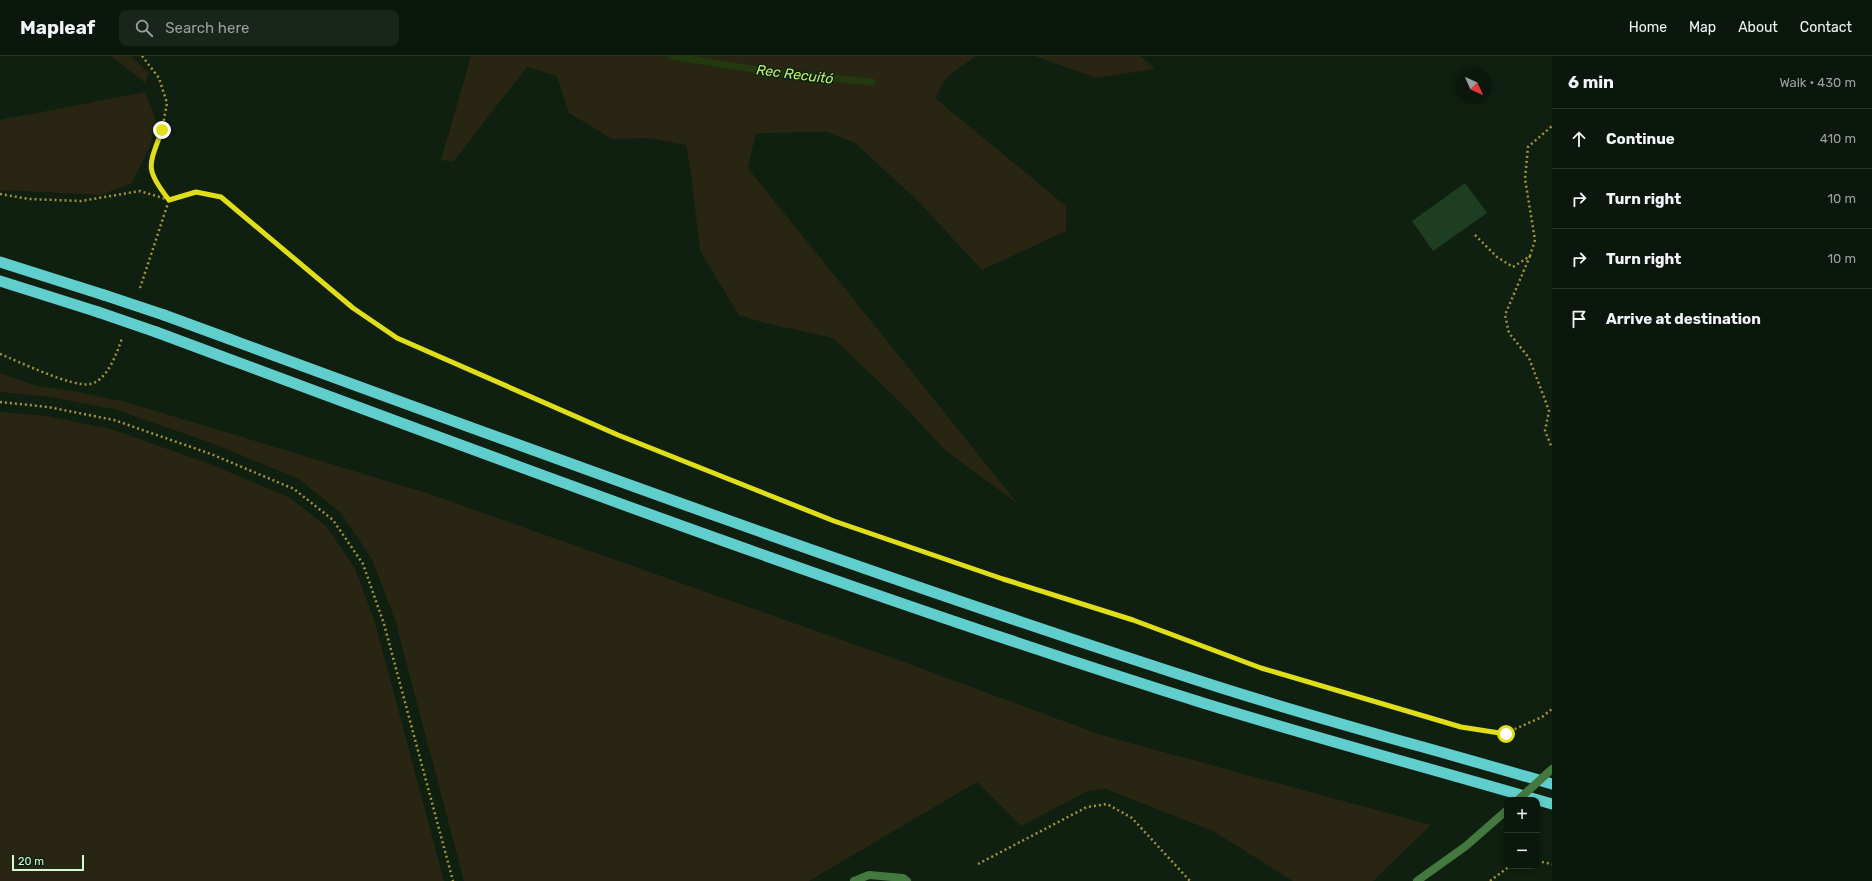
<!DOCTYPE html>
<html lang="en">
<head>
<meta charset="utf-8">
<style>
	:root { --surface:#0b170c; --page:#19241a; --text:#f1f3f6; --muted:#9a9f9d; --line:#2b362d }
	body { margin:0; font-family:Rubik,sans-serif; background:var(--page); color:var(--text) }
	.controls { position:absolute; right:12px; bottom:12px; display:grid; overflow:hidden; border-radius:8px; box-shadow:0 2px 6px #0003 }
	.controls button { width:36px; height:36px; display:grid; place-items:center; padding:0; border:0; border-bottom:1px solid var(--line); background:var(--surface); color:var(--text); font:20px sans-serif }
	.compass { position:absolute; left:1456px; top:12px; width:36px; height:36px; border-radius:50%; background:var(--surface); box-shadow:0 2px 6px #0003; rotate:135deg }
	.scale { position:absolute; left:12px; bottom:10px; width:72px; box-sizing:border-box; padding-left:4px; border:2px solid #d2fad3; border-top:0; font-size:11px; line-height:14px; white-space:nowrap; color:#d2fad3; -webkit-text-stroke:3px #0f1f10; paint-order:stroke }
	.stop { position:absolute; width:12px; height:12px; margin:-9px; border:3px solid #dfde19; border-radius:50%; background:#fff }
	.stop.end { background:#dfde19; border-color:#fff; box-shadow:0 1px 4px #0008 }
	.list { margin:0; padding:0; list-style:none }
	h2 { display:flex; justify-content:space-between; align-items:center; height:52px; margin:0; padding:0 16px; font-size:17px }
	h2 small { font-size:13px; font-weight:400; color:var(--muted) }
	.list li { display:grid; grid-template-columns:26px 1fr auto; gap:12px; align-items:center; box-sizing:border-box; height:60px; padding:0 16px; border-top:1px solid var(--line) }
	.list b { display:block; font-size:15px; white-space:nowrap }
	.list em { font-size:13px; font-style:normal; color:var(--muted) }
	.icon { flex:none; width:22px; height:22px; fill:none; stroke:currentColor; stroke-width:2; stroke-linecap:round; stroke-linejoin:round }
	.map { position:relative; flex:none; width:1552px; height:825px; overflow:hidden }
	header { display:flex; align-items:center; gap:24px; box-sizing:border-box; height:56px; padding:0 20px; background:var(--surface); border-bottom:1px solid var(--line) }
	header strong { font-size:19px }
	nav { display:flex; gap:22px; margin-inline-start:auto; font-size:14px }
	.search { width:280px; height:36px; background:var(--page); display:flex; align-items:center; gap:10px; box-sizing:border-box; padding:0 14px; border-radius:8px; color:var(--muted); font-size:15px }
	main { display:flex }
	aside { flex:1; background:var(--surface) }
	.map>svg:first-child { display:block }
	.green { fill:#282513 }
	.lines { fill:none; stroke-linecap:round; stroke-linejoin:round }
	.stream { stroke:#22380e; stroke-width:7 }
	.building { fill:#1d3e21 }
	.path { stroke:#a5943b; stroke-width:2.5; stroke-dasharray:2 3; stroke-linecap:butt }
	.service { stroke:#43793f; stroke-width:8 }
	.minor { stroke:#43793f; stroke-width:8 }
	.trunk { stroke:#60cecc; stroke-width:11 }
	.minor-bridge { stroke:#43793f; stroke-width:8 }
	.trunk-bridge { stroke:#60cecc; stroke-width:11 }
	.route { stroke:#dfde19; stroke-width:5 }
	.labels { text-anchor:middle; stroke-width:3; stroke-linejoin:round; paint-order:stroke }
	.water-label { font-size:14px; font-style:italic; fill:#bfee6c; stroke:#0f1f10 }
</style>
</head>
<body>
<header>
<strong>Mapleaf</strong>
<div class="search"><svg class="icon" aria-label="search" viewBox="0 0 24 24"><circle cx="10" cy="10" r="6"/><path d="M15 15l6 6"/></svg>Search here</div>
<nav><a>Home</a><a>Map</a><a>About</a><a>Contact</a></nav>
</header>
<main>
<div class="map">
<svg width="1552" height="825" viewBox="0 0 1552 825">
	<rect width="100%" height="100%" fill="#0f1f10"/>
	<g class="green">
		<path d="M 111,0 L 131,0 L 149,17 L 145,27 Z"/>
		<path d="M 471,0 L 976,0 L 947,21 L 935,42 L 1066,150 L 1066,175 L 982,214 L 918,145 L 855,87 L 827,76 L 756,77 L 748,112 L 1018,448 L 945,394 L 903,349 L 833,282 L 765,267 L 739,259 L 700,195 L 691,117 L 686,89 L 647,82 L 612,83 L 569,57 L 557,20 L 527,11 L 453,106 L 441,104 Z"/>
		<path d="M 1035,0 L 1140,0 L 1155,13 L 1096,22 Z"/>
		<path d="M 145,36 L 156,65 L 150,90 L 132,127 L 101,139 L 0,134 L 0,64 Z"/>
		<path d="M 0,317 L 36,330 L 72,335 L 126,346 L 427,437 L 904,606 L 1101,679 L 1431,769 L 1373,825 L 1293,825 L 1213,775 L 1106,733 L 1088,735 L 1021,770 L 977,726 L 809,825 L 464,825 L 395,564 L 372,503 L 341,457 L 299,423 L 214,388 L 117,354 L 50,341 L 0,336 Z"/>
		<path d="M 0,356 L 47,360 L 111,373 L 207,407 L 289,441 L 326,470 L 355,512 L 376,570 L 444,825 L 0,825 Z"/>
	</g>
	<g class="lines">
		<path class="stream" d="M 671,0 L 770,16 L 872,26"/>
	</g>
	<path class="building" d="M 1465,127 L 1487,157 L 1433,195 L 1412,165 Z"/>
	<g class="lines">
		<g class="path">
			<path d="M 142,0 L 159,22 L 167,47 L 162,74 L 151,106 L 154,124 L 169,143"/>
			<path d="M 0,138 L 29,143 L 81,145 L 140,135 L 169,144 L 196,136 L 221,141 L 353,252 L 397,282 L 618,379 L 834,465 L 1003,523 L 1133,564 L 1261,612 L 1461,671 L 1506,677 L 1542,661 L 1552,653"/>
			<path d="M 1475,179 L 1497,201 L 1513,211 L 1530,200 L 1535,184 L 1525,123 L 1528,91 L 1552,70"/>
			<path d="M 1530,200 L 1505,259 L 1509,277 L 1529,302 L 1544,341 L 1549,355 L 1545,375 L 1552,392"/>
			<path d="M 140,232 L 169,144"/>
			<path d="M 0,298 C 18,305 73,332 90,328 C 107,325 117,297 122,282"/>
			<path d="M 0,346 L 48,351 L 114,364 L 211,398 L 294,433 L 333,464 L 363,508 L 384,568 L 453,825"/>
			<path d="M 1537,805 L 1552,808"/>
			<path d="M 978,808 L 1087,751 L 1107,748 L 1132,762 L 1190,825"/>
			<path d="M 1490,825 L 1510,810"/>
		</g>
		<path class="service" d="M 854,825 L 869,819 L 903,822 L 907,825"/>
		<path class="minor" d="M 1417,825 L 1466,790 L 1507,754"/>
		<g class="trunk">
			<path d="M 0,206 L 104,239"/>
			<path d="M 0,225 L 98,256"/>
			<path d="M 164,259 C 510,386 855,514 1206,627 C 1320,664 1437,694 1552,728"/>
			<path d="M 156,276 C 503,405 850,536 1203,647 C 1319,683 1436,714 1552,748"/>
		</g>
		<path class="minor-bridge" d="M 1518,744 L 1552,713"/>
		<g class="trunk-bridge">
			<path d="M 104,239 L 164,259"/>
			<path d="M 98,256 L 156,276"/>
		</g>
	</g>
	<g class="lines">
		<path class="route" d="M 162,74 C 149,110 144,112 169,144 L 196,136 L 221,141 L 353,252 L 397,282 L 618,379 L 834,465 L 1003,523 L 1133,564 L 1261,612 L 1461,671 L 1506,678"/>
	</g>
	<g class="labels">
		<g class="water-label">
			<text transform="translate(795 18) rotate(7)" y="5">Rec Recuitó</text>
		</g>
	</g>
</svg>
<div class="controls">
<button>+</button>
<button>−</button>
</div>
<svg class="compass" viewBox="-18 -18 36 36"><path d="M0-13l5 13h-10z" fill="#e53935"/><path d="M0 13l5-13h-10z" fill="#9a9f9d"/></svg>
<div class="scale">20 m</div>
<div class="stop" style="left:1506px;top:678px"></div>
<div class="stop end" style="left:162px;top:74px"></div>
</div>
<aside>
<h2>6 min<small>Walk · 430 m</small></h2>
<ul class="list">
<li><svg class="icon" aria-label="ahead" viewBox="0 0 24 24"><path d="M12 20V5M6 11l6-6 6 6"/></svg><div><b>Continue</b></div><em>410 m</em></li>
<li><svg class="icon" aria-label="right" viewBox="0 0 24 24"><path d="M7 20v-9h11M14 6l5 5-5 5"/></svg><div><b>Turn right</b></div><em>10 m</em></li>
<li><svg class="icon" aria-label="right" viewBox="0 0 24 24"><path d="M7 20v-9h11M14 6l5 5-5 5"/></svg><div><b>Turn right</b></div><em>10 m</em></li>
<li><svg class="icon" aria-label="arrive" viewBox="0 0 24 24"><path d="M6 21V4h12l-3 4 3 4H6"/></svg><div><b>Arrive at destination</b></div></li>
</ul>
</aside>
</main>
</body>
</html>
